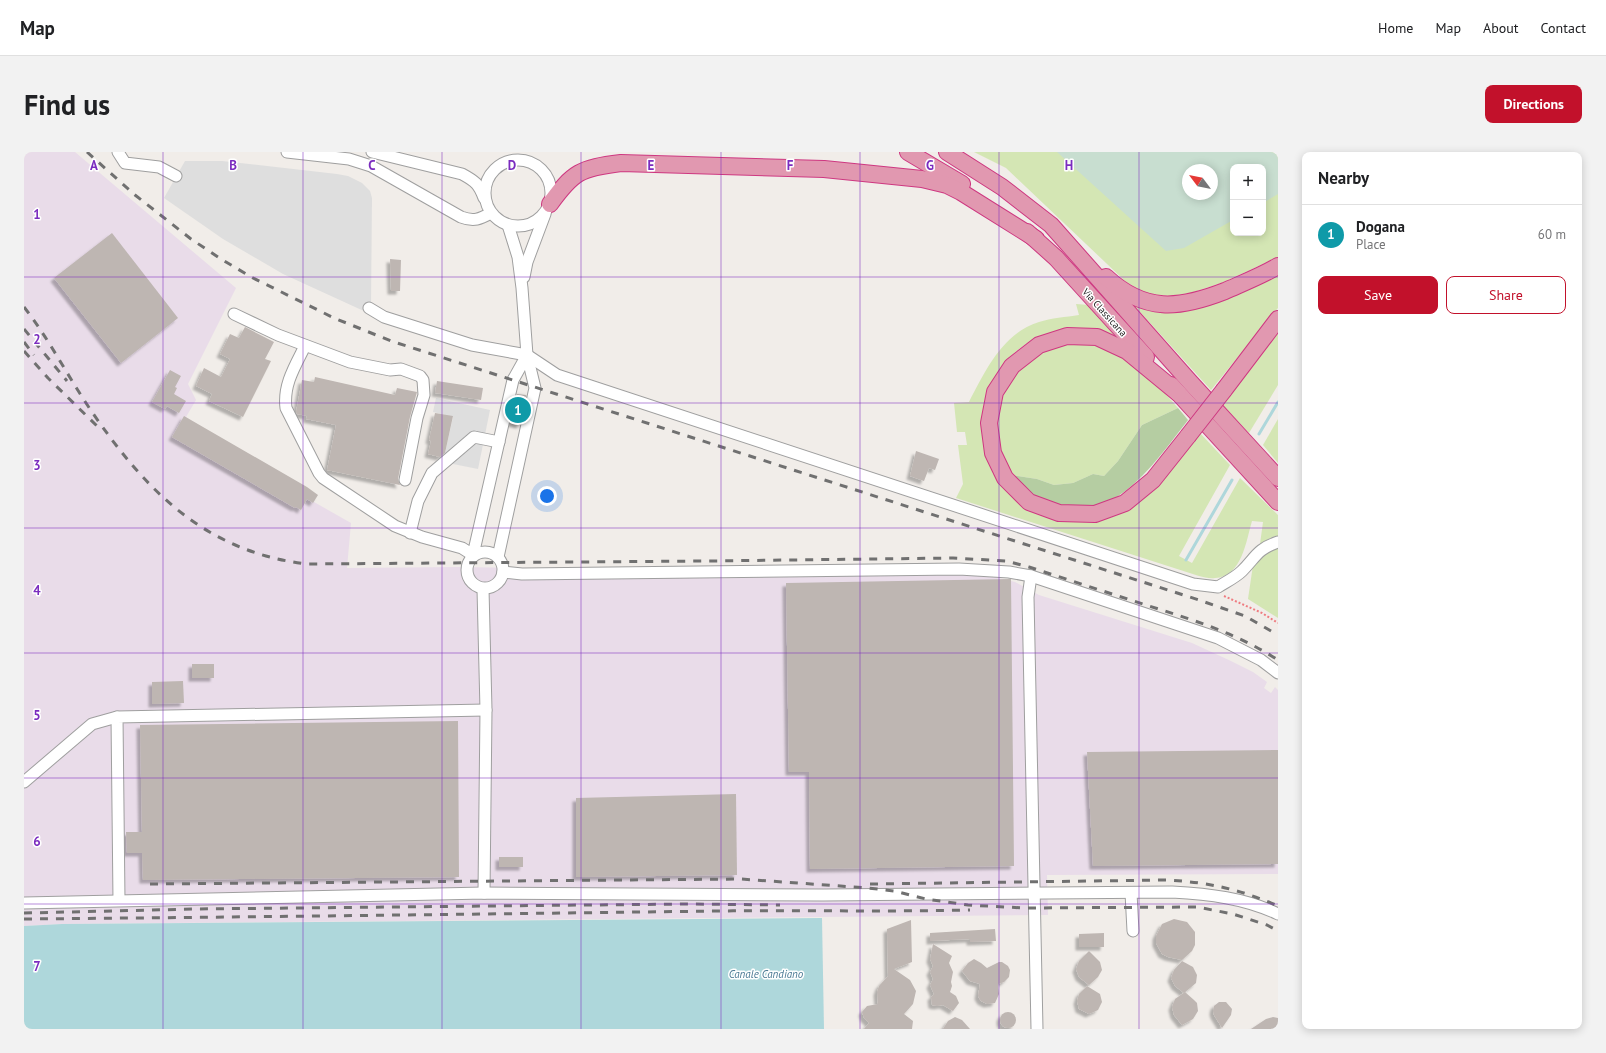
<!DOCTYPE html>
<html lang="en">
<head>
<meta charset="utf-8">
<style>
	:root { --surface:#fff; --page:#f2f2f2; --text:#202124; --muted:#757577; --line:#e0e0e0; --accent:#c2112b }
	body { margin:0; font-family:"PT Sans",sans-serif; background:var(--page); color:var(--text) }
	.controls { position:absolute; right:12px; top:12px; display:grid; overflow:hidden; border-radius:8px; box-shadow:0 2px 10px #0003 }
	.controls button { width:36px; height:36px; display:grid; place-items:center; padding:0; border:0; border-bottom:1px solid var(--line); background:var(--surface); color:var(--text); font:20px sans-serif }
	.compass { position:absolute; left:1158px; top:12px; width:36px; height:36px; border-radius:50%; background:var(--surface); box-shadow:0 2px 10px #0003; rotate:302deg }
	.you { position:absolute; left:523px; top:344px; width:14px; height:14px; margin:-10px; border:3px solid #fff; border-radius:50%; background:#1a73e8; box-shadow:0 0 0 6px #1a73e833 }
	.badge { display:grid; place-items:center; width:26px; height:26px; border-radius:50%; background:var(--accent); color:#fff; font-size:13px; font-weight:700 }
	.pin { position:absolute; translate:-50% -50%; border:2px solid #fff; box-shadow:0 1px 4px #0006 }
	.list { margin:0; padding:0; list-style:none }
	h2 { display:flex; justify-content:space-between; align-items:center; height:52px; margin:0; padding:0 16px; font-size:17px }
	h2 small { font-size:13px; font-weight:400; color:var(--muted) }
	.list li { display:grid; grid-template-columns:26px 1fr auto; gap:12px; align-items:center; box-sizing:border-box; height:60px; padding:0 16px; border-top:1px solid var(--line) }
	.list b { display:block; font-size:15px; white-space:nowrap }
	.list p { margin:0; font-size:13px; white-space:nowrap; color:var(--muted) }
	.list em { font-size:13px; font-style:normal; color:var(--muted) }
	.actions { display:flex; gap:8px; padding:12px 16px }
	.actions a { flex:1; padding:9px 0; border:1px solid var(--accent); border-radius:8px; text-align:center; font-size:14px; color:var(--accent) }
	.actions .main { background:var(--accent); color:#fff }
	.map { position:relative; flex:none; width:1254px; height:877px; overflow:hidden; border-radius:8px }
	header { display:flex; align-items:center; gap:24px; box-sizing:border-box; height:56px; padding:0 20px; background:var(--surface); border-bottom:1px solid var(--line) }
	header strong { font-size:19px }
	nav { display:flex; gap:22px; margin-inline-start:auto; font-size:14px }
	.intro { display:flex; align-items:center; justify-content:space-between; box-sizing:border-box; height:96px; padding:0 24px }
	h1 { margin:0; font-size:28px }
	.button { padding:10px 18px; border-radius:8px; background:var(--accent); color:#fff; font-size:14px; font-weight:700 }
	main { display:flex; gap:24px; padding:0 24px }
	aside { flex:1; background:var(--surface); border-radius:8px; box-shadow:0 2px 10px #0003 }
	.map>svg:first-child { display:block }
	.industrial { fill:#e9dce9 }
	.grass { fill:#d4e6b4; fill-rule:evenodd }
	.forest { fill:#b5cda2 }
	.wetland { fill:#c8ded0; fill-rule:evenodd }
	.parking { fill:#dedede }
	.water { fill:#aed7db }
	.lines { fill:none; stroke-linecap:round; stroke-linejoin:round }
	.stream { stroke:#aed7db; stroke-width:3 }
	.building { fill:#beb6b2; filter:url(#shadow) }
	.minor-casing { stroke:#9f9f9f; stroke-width:13 }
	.highway-casing { stroke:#ce3881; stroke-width:18 }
	.path { stroke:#ef7c81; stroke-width:2; stroke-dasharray:2 2; stroke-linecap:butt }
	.minor { stroke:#fff; stroke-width:11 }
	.highway { stroke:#e198b0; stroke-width:16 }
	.rail { stroke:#707070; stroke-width:3; stroke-dasharray:8 8; stroke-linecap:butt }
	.highway-bridge-casing { stroke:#ce3881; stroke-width:18; stroke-linecap:butt }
	.highway-bridge { stroke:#e198b0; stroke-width:16 }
	.grid { fill:none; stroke:#7b2cbf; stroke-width:1; stroke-opacity:0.55 }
	.labels { text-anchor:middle; stroke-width:3; stroke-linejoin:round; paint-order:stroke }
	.street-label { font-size:10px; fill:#222; stroke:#fff }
	.water-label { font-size:11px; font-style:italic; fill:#4b7a94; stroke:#fff }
	.grid-label { font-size:13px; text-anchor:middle; font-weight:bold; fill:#7b2cbf; stroke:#fff; stroke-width:3; stroke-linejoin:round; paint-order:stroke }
</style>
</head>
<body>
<header>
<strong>Map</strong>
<nav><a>Home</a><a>Map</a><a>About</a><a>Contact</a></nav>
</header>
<div class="intro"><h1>Find us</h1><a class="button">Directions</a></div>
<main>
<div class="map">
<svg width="1254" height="877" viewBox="0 0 1254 877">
	<defs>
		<filter id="shadow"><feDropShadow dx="-3.5" dy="3.5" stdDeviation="1" flood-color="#0004"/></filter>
	</defs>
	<rect width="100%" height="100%" fill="#f1ede9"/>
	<path class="industrial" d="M 0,0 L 51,0 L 212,136 L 164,232 L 172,248 L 162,265 L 290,350 L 327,371 L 323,416 L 434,415 L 959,422 L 991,430 L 1015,443 L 1168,491 L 1207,509 L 1229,520 L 1243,530 L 1240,536 L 1247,541 L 1251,535 L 1254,538 L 1254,722 L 1023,723 L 1024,763 L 38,772 L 0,774 Z"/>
	<g class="grass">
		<path d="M 950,0 L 1254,0 L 1254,105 L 1200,130 L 1155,145 L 1123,142 L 1102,130 L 982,16 ZM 1209,15 L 1239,15 L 1239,81 L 1209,81 ZM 1164,18 L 1188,18 L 1188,42 L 1164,42 Z"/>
		<path d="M 1254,120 L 1254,156 L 1187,238 L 1107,150 L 1125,158 Z"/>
		<path d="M 1052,152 L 1065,153 L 1093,184 C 1038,163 979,189 961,247 C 956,264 961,284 963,301 L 1035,368 L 1064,370 L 1088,365 L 1108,353 L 1175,280 L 1206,313 L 1155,404 L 1168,411 L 1216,326 L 1254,363 L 1254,384 L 1248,385 L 1236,392 L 1239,370 L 1228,369 C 1222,389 1218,425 1191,426 C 1186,427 1180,425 1175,424 L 932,346 L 939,332 L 934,293 L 943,293 L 941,280 L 933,280 L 930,251 L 945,250 C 961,219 979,181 1015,170 C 1027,166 1042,165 1055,163 Z"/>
		<path d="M 1254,175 L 1254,233 L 1225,281 L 1196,250 Z"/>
		<path d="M 1078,190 L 1125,223 L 1154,256 L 1118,273 L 1094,309 L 1080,324 L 1069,322 L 1049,331 L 1030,333 L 1013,327 L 987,323 L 976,299 L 971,272 L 974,247 L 997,209 L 1029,191 Z"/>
		<path d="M 1254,267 L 1254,311 L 1239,293 Z"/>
		<path d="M 1254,394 L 1254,466 L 1224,447 L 1229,413 L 1239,401 Z"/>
	</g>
	<path class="forest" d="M 1154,256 L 1164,268 C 1125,318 1080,389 1007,341 C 1000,337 993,329 987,323 L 1013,327 L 1030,333 L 1049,331 L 1069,322 L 1080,324 L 1094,309 L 1118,273 Z"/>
	<path class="wetland" d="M 1033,0 L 1254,0 L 1254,42 L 1239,51 L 1239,15 L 1209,15 L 1209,68 L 1160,96 L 1142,99 ZM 1164,18 L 1188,18 L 1188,42 L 1164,42 Z"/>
	<g class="parking">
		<path d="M 161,9 L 198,9 L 313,22 L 324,24 L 338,31 L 346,39 L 348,46 L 347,152 L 342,160 L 259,122 L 199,87 L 140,46 Z"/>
		<path d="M 412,246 L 466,258 L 454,317 L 419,310 L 429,265 L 409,260 Z"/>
	</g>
	<path class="water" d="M 798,766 L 800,877 L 0,877 L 0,774 L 38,772 Z"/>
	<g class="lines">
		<g class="stream">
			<path d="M 1235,282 L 1254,250"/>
			<path d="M 1162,408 L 1208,328"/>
		</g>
	</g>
	<g class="building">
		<path d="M 88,81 L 154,166 L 97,211 L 30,126 Z"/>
		<path d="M 366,107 L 377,108 L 376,139 L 367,139 Z"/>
		<path d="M 221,175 L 250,190 L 241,207 L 247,209 L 219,265 L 185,249 L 188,242 L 172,234 L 180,216 L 197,225 L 206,207 L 196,202 L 206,182 L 215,186 Z"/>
		<path d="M 146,218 L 157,224 L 151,235 L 153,236 L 150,242 L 162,249 L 155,261 L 143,254 L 141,257 L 128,250 Z"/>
		<path d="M 291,225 L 371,243 L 373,236 L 393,240 L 386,265 L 374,327 L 376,333 L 303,318 L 312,273 L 282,267 L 283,264 L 273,262 L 272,260 L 278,228 L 290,230 Z"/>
		<path d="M 413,229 L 459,236 L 457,248 L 411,241 Z"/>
		<path d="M 493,242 L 502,243 L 496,273 L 487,271 Z"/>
		<path d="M 411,261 L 429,264 L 421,301 L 416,305 L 404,302 L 407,289 L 405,288 Z"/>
		<path d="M 160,264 L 283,335 L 294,343 L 289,351 L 283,347 L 277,358 L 272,355 L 271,356 L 148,285 Z"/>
		<path d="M 892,299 L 915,307 L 911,318 L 905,316 L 900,329 L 886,324 Z"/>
		<path d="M 987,427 L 990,714 L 786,717 L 785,620 L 765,620 L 762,431 Z"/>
		<rect x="168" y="512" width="22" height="14"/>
		<path d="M 159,529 L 160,551 L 128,552 L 128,530 Z"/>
		<path d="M 434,569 L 435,725 L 119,728 L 118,701 L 103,701 L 102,680 L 118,680 L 116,573 Z"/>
		<path d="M 1254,598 L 1254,712 L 1069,714 L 1063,600 Z"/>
		<path d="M 712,642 L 713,723 L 552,725 L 552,646 Z"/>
		<rect x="475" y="705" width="24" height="10"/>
		<path d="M 1150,767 L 1163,770 L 1171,780 L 1171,793 L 1168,799 L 1158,808 L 1144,805 L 1138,802 L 1132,791 L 1132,784 L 1138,772 Z"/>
		<path d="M 887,768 L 888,810 L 870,817 L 886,828 L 892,839 L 889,852 L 880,862 L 889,869 L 888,877 L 840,877 L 845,871 L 840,866 L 838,860 L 843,854 L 854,852 L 853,840 L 855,834 L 864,824 L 863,777 Z"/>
		<path d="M 971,777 L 972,789 L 946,790 L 946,787 L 906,789 L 906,781 Z"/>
		<path d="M 1080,781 L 1080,795 L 1055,795 L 1055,782 Z"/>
		<path d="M 909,792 L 928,804 L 925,811 L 929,820 L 927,830 L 928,834 L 926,840 L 932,844 L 935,851 L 929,859 L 919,853 L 913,854 L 908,853 L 907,845 L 910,842 L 906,833 L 909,827 L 906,820 L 909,814 L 906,807 Z"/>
		<path d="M 1065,799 L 1076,810 L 1078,818 L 1074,825 L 1065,833 L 1055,825 L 1052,817 L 1055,809 Z"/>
		<path d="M 950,807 L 957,811 L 963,816 L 975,810 L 978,810 L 984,814 L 986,818 L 985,825 L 980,830 L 974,832 L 975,842 L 971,851 L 963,852 L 957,849 L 954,844 L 956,832 L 946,829 L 938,819 L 944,811 Z"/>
		<path d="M 1158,809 L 1169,815 L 1173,823 L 1172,831 L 1160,841 L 1151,834 L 1147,826 L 1150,818 Z"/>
		<path d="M 1063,834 L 1076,842 L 1078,850 L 1074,858 L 1065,862 L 1055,857 L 1053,849 L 1055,842 Z"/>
		<path d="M 1161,840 L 1170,848 L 1173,851 L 1174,859 L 1169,867 L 1158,873 L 1150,863 L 1148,855 L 1151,847 Z"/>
		<path d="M 1195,850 L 1202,850 L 1208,857 L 1207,863 L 1198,876 L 1190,863 L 1189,859 L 1190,854 Z"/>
		<circle cx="984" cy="868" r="8"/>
		<path d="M 931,865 L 938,868 L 946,877 L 919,877 L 924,869 Z"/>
		<path d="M 1249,865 L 1254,866 L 1254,877 L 1227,877 L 1242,867 Z"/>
	</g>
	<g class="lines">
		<g class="minor-casing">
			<g id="minor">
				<path d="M 94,0 L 101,11 L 135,15 L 152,24"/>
				<path d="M 263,0 L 325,7 L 347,14 L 437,65 C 450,70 456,67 467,61"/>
				<path d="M 348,0 L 438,22 C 451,29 455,32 460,46"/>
				<circle cx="494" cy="41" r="33"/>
				<path d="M 500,125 L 503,110 L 521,62"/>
				<path d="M 345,156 L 360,165 L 448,193 L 503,203 L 533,223 L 1169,432 L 1194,435 C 1202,430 1212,425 1218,419 C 1232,405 1233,397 1254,390"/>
				<path d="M 210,162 L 254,183 L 326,210 L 366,218 L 377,217 L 396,224 L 399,228 L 400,243 L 393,266 L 381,328"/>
				<path d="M 281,194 C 271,214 259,233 262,256 L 295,321 L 299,326 L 371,374 L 398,385 L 438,396 L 449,403 L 489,228 L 503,203"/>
				<path d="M 386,381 L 394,349 L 408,321 L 450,285 L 475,290"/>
				<circle cx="461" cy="418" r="18"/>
				<path d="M 474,405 L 511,236 L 503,203 L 498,136 L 494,105 L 484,73"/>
				<path d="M 479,420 L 498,422 L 935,417 L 985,420 L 1007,424 L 1194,486 L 1237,508 L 1254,521"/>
				<path d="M 1007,424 L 1004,445 L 1013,877"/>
				<path d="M 459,437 L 462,558 L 460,741"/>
				<path d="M 0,630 L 68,572 L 93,565"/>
				<path d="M 1107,741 L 1109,779"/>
				<path d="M 95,748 L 93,565 L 462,558"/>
				<path d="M 0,751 L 460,741 L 799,743 L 1148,740 C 1184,742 1221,746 1254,762"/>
			</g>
		</g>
		<g class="highway-casing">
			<g id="highway">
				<path d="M 884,0 L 938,32"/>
				<path d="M 923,0 L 978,35 L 1027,73 L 1166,230 L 1254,326"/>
				<path d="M 526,52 C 549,20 556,16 597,11 L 800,17 L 898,27 L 923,33 L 937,40 L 1012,87"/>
				<path d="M 1003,80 L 1032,106 L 1122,205"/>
				<path d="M 1082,125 C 1121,161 1155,157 1201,139 C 1219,131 1237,124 1254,114"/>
				<path d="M 1147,233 L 1254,350"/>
				<path d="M 1200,238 L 1254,167"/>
				<path d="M 1154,241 L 1103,199 L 1073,185 L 1043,184 L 1015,193 L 988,214 L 971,240 L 965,271 L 969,301 L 981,326 L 1005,350 L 1035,361 L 1071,362 L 1101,351 L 1129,328 L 1164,284"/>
			</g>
		</g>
		<path class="path" d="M 1200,444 L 1238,461 L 1254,471"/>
		<use href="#minor" class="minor"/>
		<use href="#highway" class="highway"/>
		<g class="rail">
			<path d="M 63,0 L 111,43 L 167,87 L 197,107 L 229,126 L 310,166 L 367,189 L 1175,448 L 1221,464 L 1254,483"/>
			<path d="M 0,155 C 25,187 43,223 66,257 C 121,338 181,400 283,412 L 685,409 L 929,406 L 982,409 L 1005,415 C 1045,428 1085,441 1125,454 C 1170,468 1214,482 1254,508"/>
			<path d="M 0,177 L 43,229"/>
			<path d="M 0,190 L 10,203"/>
			<path d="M 0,199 L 24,226 L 73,274"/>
			<path d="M 126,732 L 717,727 L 844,736 L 870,739 L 902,747 L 944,753 L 1000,756 L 1173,755 L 1209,762 L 1243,773 L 1254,779"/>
			<path d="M 846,732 L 1141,728 C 1184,730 1215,737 1254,754"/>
			<path d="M 0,761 L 171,757 L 662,752 L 756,753"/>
			<path d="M 0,767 C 231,765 463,762 694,759 C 778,758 862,760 946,758"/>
		</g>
		<g class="highway-bridge-casing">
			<path id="highway-bridge" d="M 1164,284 L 1200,238"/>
		</g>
		<use href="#highway-bridge" class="highway-bridge"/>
	</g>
	<path class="grid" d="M 139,0 L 139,877M 279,0 L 279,877M 418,0 L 418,877M 557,0 L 557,877M 697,0 L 697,877M 836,0 L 836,877M 975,0 L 975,877M 1115,0 L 1115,877M 0,125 L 1254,125M 0,251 L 1254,251M 0,376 L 1254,376M 0,501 L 1254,501M 0,626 L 1254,626M 0,752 L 1254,752"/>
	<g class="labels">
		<g class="street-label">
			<text transform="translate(1081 160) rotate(48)" y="4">Via Classicana</text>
		</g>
		<g class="water-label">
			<text x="742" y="826">Canale Candiano</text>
		</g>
	</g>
	<g class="grid-label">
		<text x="70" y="18">A</text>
		<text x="209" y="18">B</text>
		<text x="348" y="18">C</text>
		<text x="488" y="18">D</text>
		<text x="627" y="18">E</text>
		<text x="766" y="18">F</text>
		<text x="906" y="18">G</text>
		<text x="1045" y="18">H</text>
		<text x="13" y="67">1</text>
		<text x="13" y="192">2</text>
		<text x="13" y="318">3</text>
		<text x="13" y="443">4</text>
		<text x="13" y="568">5</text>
		<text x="13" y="694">6</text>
		<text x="13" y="819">7</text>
	</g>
</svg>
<div class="controls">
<button>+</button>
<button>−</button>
</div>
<svg class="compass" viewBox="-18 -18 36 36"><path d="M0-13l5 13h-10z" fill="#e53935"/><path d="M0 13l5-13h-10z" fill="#757577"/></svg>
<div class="you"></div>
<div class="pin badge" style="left:494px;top:258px;background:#0f9aa8">1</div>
</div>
<aside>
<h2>Nearby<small></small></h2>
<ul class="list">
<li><span class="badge" style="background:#0f9aa8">1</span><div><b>Dogana</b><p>Place</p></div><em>60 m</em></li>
</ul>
<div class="actions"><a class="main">Save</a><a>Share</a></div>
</aside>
</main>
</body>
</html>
